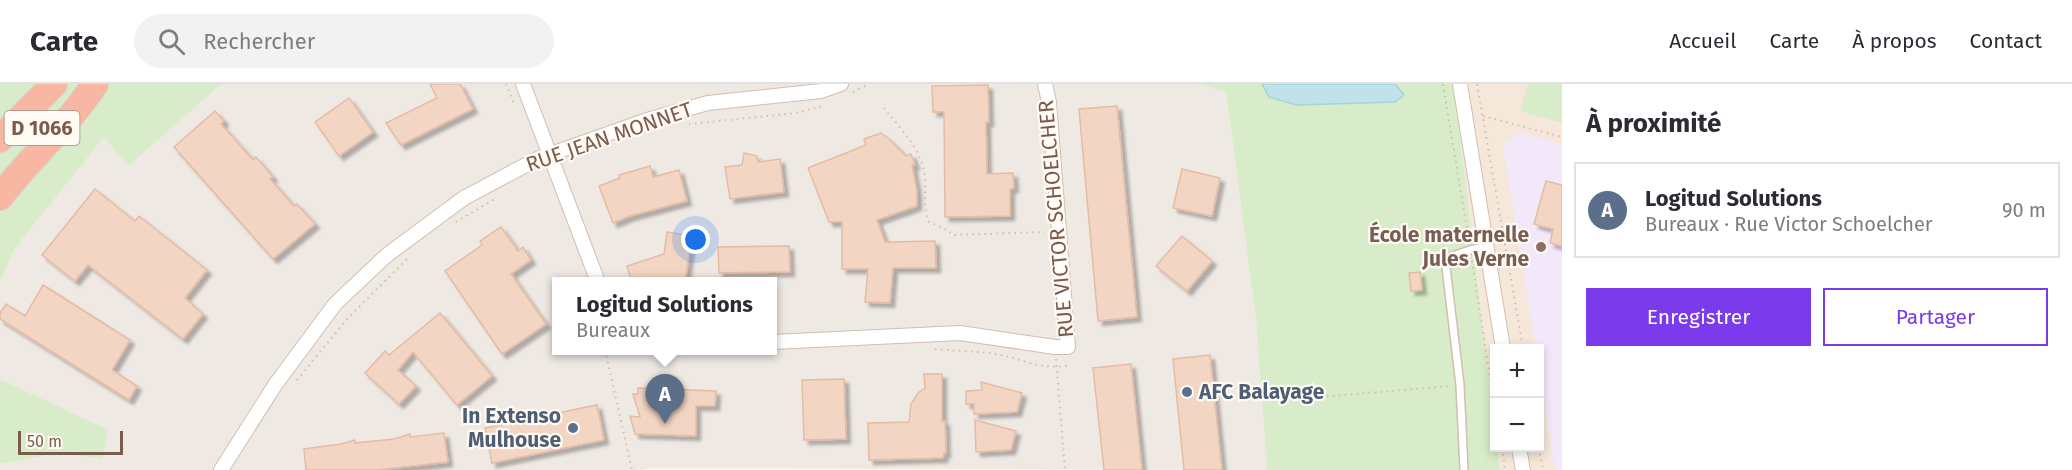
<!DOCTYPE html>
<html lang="fr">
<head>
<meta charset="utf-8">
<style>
	:root { --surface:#fff; --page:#f2f2f3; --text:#2b2b33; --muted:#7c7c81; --line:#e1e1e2; --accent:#7c3aed }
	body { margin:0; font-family:"Fira Sans",sans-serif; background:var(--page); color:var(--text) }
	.controls { position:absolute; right:18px; bottom:18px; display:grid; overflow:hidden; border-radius:0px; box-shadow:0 3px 9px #0003 }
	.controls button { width:54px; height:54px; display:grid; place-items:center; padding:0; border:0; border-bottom:2px solid var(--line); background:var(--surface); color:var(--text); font:30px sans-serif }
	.scale { position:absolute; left:18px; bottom:15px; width:105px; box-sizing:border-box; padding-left:6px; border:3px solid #7a5c4d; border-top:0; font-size:16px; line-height:21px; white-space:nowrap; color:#7a5c4d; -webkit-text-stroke:4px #fffaf3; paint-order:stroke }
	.you { position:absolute; left:696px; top:156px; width:21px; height:21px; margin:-15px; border:4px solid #fff; border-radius:50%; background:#1a73e8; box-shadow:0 0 0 9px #1a73e833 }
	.badge { display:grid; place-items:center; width:39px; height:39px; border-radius:50%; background:var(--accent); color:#fff; font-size:20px; font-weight:700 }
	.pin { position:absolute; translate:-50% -50px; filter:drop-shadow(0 2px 3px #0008) }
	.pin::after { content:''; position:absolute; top:32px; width:21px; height:18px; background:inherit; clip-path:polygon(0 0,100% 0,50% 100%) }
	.popup { position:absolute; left:552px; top:193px; width:225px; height:78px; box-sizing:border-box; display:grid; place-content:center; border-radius:0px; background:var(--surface); filter:drop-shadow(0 2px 4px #0005); font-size:20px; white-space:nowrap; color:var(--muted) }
	.popup b { font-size:22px; color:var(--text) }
	.popup::after { content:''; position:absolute; left:50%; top:100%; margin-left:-12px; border:12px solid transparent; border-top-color:var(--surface) }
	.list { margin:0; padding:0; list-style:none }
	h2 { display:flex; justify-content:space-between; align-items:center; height:78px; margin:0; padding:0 24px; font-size:26px }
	h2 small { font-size:20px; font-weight:400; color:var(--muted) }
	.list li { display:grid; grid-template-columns:39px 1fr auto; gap:18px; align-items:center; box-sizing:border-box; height:96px; margin:0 12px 12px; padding:0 12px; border:2px solid var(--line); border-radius:0px }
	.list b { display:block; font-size:22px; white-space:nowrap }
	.list p { margin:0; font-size:20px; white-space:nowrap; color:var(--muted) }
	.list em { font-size:20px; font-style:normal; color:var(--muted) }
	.actions { display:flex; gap:12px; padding:18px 24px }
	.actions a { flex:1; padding:14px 0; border:2px solid var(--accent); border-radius:0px; text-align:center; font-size:21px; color:var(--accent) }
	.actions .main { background:var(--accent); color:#fff }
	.icon { flex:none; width:33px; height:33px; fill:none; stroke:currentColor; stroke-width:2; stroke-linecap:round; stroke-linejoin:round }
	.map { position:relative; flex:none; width:1562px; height:386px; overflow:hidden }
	header { display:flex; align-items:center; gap:36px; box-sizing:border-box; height:84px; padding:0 30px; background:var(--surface); border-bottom:2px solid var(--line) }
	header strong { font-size:28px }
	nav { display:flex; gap:33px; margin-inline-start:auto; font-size:21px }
	.search { width:420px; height:54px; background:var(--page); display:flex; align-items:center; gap:15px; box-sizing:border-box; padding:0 21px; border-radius:33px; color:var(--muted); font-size:22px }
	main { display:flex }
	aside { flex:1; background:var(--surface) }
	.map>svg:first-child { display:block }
	.residential { fill:#f5e8da }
	.industrial { fill:#efe9e4; fill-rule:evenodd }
	.education { fill:#f3e8fa }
	.green { fill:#d8ecc9 }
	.water { fill:#bfe3e8; stroke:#a5d3da; stroke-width:1.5 }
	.building { fill:#f3d5c3; stroke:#e6bba3; stroke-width:1.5; filter:url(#shadow) }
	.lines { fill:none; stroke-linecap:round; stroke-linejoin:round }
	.lane-casing { stroke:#d1beb0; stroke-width:10 }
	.street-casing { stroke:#d1beb0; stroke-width:16 }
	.highway-casing { stroke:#dad1cd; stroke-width:28 }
	.path { stroke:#d9b8a5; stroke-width:2; stroke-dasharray:1.5 4.5; stroke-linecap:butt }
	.lane { stroke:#fff; stroke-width:7 }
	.street { stroke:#fff; stroke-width:14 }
	.highway { stroke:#f7b7a3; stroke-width:26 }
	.education-dot { fill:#8d6e63; stroke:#fffaf3; stroke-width:2 }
	.service-dot { fill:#5c6f8a; stroke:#fffaf3; stroke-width:2 }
	.labels { text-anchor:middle; stroke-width:4.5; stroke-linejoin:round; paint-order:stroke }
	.shield { fill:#fffaf3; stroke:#a28b7f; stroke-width:1.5 }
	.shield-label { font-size:20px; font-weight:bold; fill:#7a5c4d }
	.street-label { font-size:21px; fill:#7a5c4d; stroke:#fffaf3 }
	.education-label { font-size:21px; font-weight:bold; fill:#785e54; stroke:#fffaf3; text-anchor:end }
	.service-label { font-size:21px; font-weight:bold; fill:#4e5e75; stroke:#fffaf3; text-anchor:start }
</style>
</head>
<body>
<header>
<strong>Carte</strong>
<div class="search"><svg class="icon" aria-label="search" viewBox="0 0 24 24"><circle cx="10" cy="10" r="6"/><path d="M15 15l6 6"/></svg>Rechercher</div>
<nav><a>Accueil</a><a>Carte</a><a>À propos</a><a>Contact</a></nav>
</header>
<main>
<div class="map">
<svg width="1562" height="386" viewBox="0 0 1562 386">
	<defs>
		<filter id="shadow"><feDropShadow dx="4.5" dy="4.5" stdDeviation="1.5" flood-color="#0004"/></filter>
	</defs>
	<rect width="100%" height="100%" fill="#fdf6ec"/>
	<path class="residential" d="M 1454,0 L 1562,0 L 1562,386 L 1500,386 L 1497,364 L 1540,364 L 1540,264 L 1494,264 L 1494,339 Z"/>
	<path class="industrial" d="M 221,0 L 1200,0 L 1226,8 L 1256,236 L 1267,386 L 653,384 L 639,386 L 0,386 L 0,380 L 59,369 L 101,375 L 108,347 L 0,295 L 0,198 L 15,164 L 104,53 L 128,81 ZM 557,198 L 773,198 L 773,266 L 557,266 Z"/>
	<path class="education" d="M 1519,48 L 1562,60 L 1562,386 L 1555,386 L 1540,289 L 1540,264 L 1536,264 L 1503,62 Z"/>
	<g class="green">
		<path d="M 0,0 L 221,0 L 128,82 L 104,53 L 15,164 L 0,198 Z"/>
		<path d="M 1200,0 L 1454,0 L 1494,339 L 1494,364 L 1497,364 L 1500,386 L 1267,386 L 1256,236 L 1226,8 Z"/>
		<path d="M 1528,0 L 1562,0 L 1562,39 L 1520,27 Z"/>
		<path d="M 0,295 L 108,346 L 102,375 L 59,369 L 0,380 Z"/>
	</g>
	<path class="water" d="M 1262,0 L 1395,0 L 1404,11 L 1395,18 L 1297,21 L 1269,13 Z"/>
	<g class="building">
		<path d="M 430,0 L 460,0 L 473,25 L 401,61 L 386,39 L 437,14 Z"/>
		<path d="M 988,1 L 989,38 L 986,38 L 987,90 L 1013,89 L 1014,104 L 1010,105 L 1010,132 L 945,133 L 944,28 L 933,28 L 932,2 Z"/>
		<path d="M 349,14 L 373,48 L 339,72 L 315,38 Z"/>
		<path d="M 1117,22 L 1137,233 L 1098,237 L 1079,25 Z"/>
		<path d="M 215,27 L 224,37 L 221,40 L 253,76 L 256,73 L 273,93 L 270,95 L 294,122 L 297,120 L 315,140 L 273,175 L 174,63 Z"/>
		<path d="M 881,49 L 889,55 L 906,72 L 911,70 L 915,81 L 912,81 L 917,107 L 917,122 L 877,136 L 885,158 L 935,157 L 936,184 L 893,184 L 890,219 L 865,218 L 868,185 L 842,185 L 842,138 L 829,138 L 808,84 L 866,61 L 864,55 Z"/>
		<path d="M 744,69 L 757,72 L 758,78 L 780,75 L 784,108 L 730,115 L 725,83 L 742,81 Z"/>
		<path d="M 650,82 L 653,93 L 679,86 L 687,117 L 630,132 L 613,139 L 599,102 L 620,94 L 619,91 Z"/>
		<path d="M 1182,85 L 1220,94 L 1212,132 L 1173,124 Z"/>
		<path d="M 1546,97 L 1562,101 L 1562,162 L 1550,159 L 1553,145 L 1534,140 Z"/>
		<path d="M 95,105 L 135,137 L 139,132 L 207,186 L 185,214 L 203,230 L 183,255 L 88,181 L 75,197 L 42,171 Z"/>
		<path d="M 501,143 L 518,167 L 523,163 L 531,176 L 511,190 L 546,240 L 502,270 L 445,187 L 482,161 L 480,157 Z"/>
		<path d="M 667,148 L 692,152 L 685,198 L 651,195 L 652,198 L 632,198 L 627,182 L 664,170 Z"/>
		<path d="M 1182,152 L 1212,177 L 1187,207 L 1156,182 Z"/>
		<path d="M 789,162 L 790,188 L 719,189 L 718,163 Z"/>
		<path d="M 1420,188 L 1422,206 L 1411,207 L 1409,189 Z"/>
		<path d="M 43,201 L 130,256 L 112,286 L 137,302 L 129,316 L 0,235 L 0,229 L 6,220 L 25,232 Z"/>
		<path d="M 440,229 L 492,292 L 457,321 L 413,268 L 398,286 L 416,302 L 399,320 L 365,289 L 385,267 L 389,271 Z"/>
		<path d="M 1210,271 L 1222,386 L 1184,386 L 1173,275 Z"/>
		<path d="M 1131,280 L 1142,386 L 1104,386 L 1093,284 Z"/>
		<path d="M 924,290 L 942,290 L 942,338 L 945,337 L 946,369 L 944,369 L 943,374 L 869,376 L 868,339 L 909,338 L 911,320 L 918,309 L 925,304 Z"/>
		<path d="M 844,295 L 846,355 L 804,356 L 802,296 Z"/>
		<path d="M 981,298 L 1022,309 L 1017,328 L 974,330 L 974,320 L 966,320 L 966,307 L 982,306 Z"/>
		<path d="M 638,304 L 716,307 L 715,322 L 696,322 L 696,352 L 635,350 L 630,332 L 640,333 L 633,310 L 638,310 Z"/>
		<path d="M 597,321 L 604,356 L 492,379 L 485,344 Z"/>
		<path d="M 975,336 L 1016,347 L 1011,366 L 976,368 Z"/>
		<path d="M 444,349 L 448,378 L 377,386 L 306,386 L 304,365 L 341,360 L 355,356 L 355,359 L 394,355 L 410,350 L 410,353 Z"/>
	</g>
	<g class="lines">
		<g class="lane-casing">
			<path id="lane" d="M 1464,386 L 1460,301 L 1446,183 L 1449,173 L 1470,166 L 1486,163"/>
		</g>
		<g class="street-casing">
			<g id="street">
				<path d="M 523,0 L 598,198"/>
				<path d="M 1460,0 L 1503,264"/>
				<path d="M 773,258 L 960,249 L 1055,263 L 1068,263 L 1049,18 L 1045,0"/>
				<path d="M 1519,364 L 1523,386"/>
				<path d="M 221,386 L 275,301 L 335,220 L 387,171 L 464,114 L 537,75 L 647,36 L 708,19 L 821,7 L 841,0"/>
			</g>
		</g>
		<g class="highway-casing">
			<g id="highway">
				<path d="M 0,55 L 54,0"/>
				<path d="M 0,113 C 30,74 68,41 95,0"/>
			</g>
		</g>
		<g class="path">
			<path d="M 506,0 L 515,22"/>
			<path d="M 1443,0 L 1469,157"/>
			<path d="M 1477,0 L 1523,264"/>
			<path d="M 853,8 L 869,0"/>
			<path d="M 884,24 C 899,43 919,62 924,87 C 927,103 922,123 929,138 L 947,146 L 953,151 L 1045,148"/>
			<path d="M 1483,32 L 1562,53"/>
			<path d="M 689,40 L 796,29 L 823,22"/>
			<path d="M 456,138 L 495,115"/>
			<path d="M 1472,177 L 1494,319"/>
			<path d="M 935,265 C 955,267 976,267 996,270 C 1025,275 1039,287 1071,281"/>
			<path d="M 605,266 L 632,386"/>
			<path d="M 734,266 L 764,269"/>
			<path d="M 1056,275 L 1065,386"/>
			<path d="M 297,296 L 348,234 L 408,174"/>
			<path d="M 1273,317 L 1450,302"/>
			<path d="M 1502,364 L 1505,386"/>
			<path d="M 1539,364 L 1543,386"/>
		</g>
		<use href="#lane" class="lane"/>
		<use href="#street" class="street"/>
		<use href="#highway" class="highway"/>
	</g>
	<circle class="education-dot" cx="1541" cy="163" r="6"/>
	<g class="service-dot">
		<circle cx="1187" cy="308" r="6"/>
		<circle cx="573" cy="344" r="6"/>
	</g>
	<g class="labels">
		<rect class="shield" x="4.5" y="27" width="75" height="34" rx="4.5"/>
		<g class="shield-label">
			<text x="42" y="51">D 1066</text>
		</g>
		<g class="street-label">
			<text transform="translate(609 53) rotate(-19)" y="7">RUE JEAN MONNET</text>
			<text transform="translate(1056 135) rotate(-95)" y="7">RUE VICTOR SCHOELCHER</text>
		</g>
		<g class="education-label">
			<text x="1529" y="158">École maternelle<tspan x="1529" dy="24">Jules Verne</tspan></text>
		</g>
		<g class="service-label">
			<text x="1199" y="315">AFC Balayage</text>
			<text x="561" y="339" text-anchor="end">In Extenso<tspan x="561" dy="24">Mulhouse</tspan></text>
		</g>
	</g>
</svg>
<div class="controls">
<button>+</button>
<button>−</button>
</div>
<div class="scale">50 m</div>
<div class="you"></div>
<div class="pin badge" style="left:665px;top:340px;background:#5c6f8a">A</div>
<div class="popup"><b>Logitud Solutions</b>Bureaux</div>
</div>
<aside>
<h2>À proximité<small></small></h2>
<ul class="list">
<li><span class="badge" style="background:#5c6f8a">A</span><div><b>Logitud Solutions</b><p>Bureaux · Rue Victor Schoelcher</p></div><em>90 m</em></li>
</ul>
<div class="actions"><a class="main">Enregistrer</a><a>Partager</a></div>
</aside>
</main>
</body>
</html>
